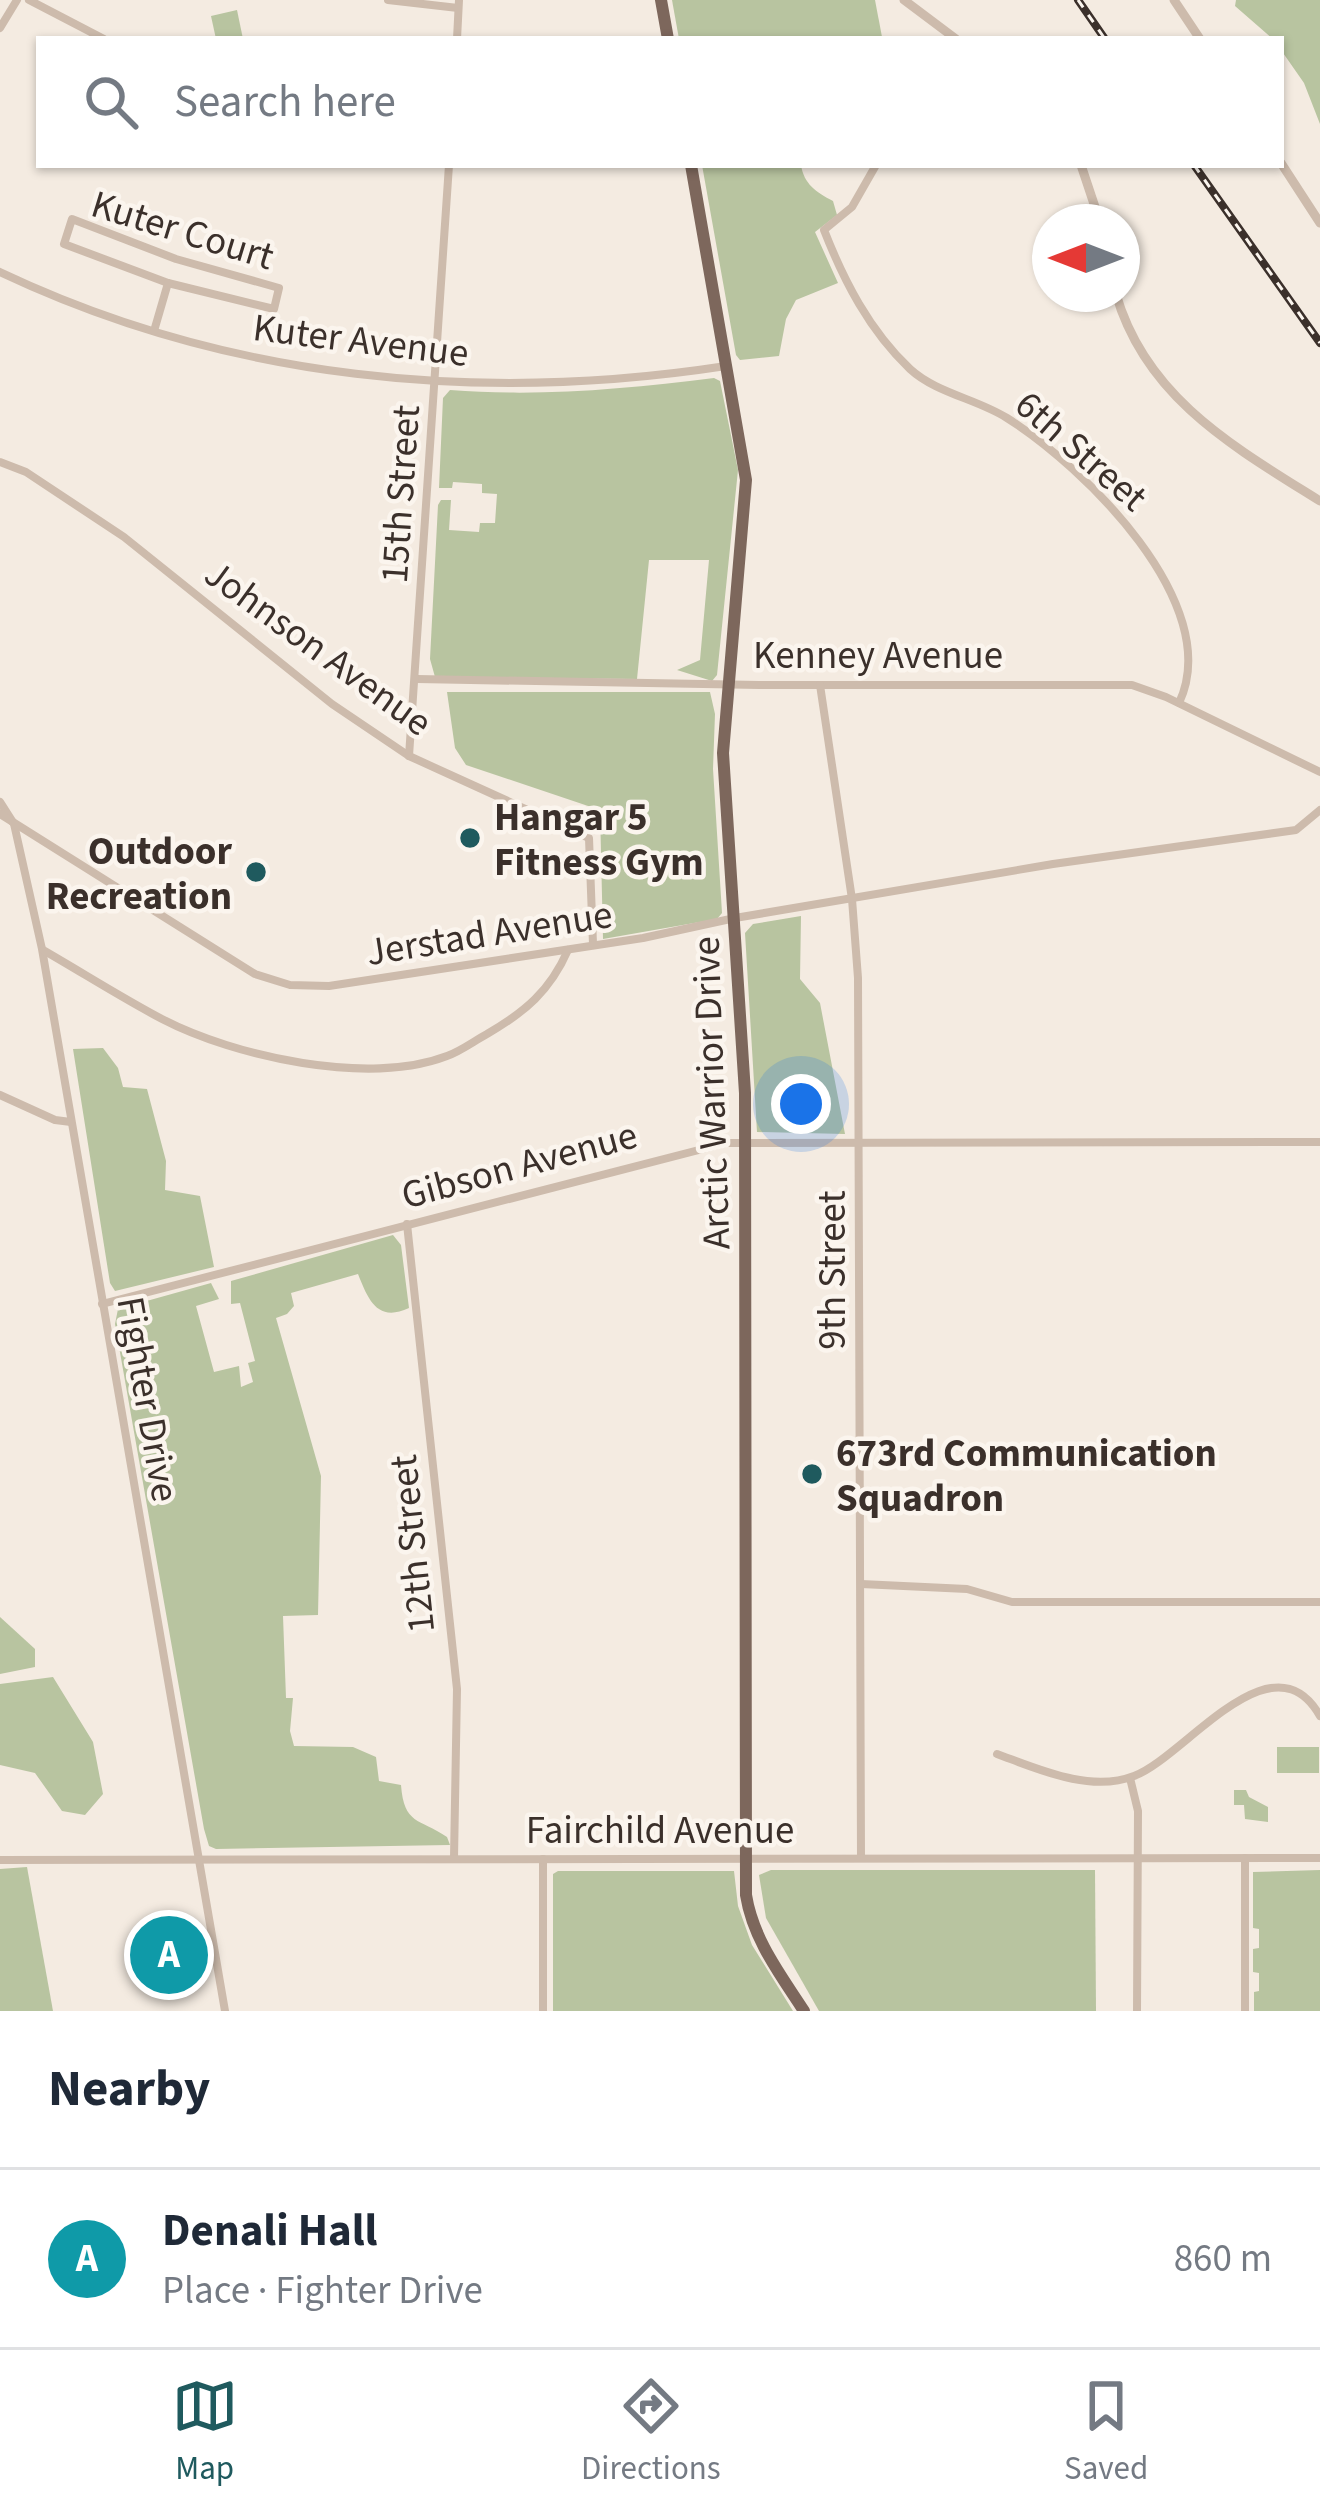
<!DOCTYPE html>
<html lang="en">
<head>
<meta charset="utf-8">
<style>
	:root { --surface:#fff; --page:#f6f6f7; --text:#1f2937; --muted:#747a83; --line:#e0e1e3; --accent:#1f5a5e }
	body { margin:0; font-family:"Source Sans 3",sans-serif; background:var(--page); color:var(--text) }
	.compass { position:absolute; left:1032px; top:204px; width:108px; height:108px; border-radius:50%; background:var(--surface); box-shadow:0 3px 9px #0004; rotate:270deg }
	.you { position:absolute; left:801px; top:1104px; width:42px; height:42px; margin:-30px; border:9px solid #fff; border-radius:50%; background:#1a73e8; box-shadow:0 0 0 18px #1a73e833 }
	.badge { display:grid; place-items:center; width:78px; height:78px; border-radius:50%; background:var(--accent); color:#fff; font-size:39px; font-weight:700 }
	.pin { position:absolute; translate:-50% -50%; border:6px solid #fff; box-shadow:0 3px 12px #0006 }
	.list { margin:0; padding:0; list-style:none }
	h2 { display:flex; justify-content:space-between; align-items:center; height:156px; margin:0; padding:0 48px; font-size:51px }
	h2 small { font-size:39px; font-weight:400; color:var(--muted) }
	.list li { display:grid; grid-template-columns:78px 1fr auto; gap:36px; align-items:center; box-sizing:border-box; height:180px; padding:0 48px; border-top:3px solid var(--line) }
	.list b { display:block; font-size:45px; white-space:nowrap }
	.list p { margin:0; font-size:39px; white-space:nowrap; color:var(--muted) }
	.list em { font-size:39px; font-style:normal; color:var(--muted) }
	.icon { flex:none; width:66px; height:66px; fill:none; stroke:currentColor; stroke-width:2; stroke-linecap:round; stroke-linejoin:round }
	.map { position:relative; flex:none; width:1320px; height:2011px; overflow:hidden }
	.search { position:absolute; background:var(--surface); box-shadow:0 3px 9px #0004; left:36px; right:36px; top:36px; height:132px; display:flex; align-items:center; gap:30px; box-sizing:border-box; padding:0 42px; border-radius:0px; color:var(--muted); font-size:45px }
	.sheet { height:336px; background:var(--surface) }
	nav { display:flex; justify-content:space-around; align-items:center; box-sizing:border-box; height:168px; border-top:3px solid var(--line); background:var(--surface); font-size:33px; color:var(--muted) }
	nav a { display:grid; justify-items:center; gap:6px }
	nav .on { color:var(--accent) }
	.map>svg:first-child { display:block }
	.green { fill:#b8c4a0 }
	.lines { fill:none; stroke-linecap:round; stroke-linejoin:round }
	.minor { stroke:#cdbbac; stroke-width:8 }
	.tertiary { stroke:#cdbbac; stroke-width:9 }
	.primary { stroke:#7d675c; stroke-width:12 }
	.rail-casing { stroke:#3b302b; stroke-width:8 }
	.rail { stroke:#fbf5ee; stroke-width:3; stroke-dasharray:9; stroke-linecap:butt }
	.poi-dot { fill:#1f5a5e; stroke:#fbf5ee; stroke-width:4.5 }
	.labels { text-anchor:middle; stroke-width:9; stroke-linejoin:round; paint-order:stroke }
	.street-label { font-size:39px; fill:#3b302b; stroke:#fbf5ee }
	.poi-label { font-size:39px; font-weight:bold; fill:#3b302b; stroke:#fbf5ee; text-anchor:start }
</style>
</head>
<body>
<div class="map">
<svg width="1320" height="2011" viewBox="0 0 1320 2011">
	<rect width="100%" height="100%" fill="#f4ebe1"/>
	<g class="green">
		<path d="M 672,0 L 875,0 L 882,37 L 679,39 Z"/>
		<path d="M 1236,0 L 1320,0 L 1320,124 L 1304,83 L 1281,50 L 1281,39 L 1273,39 L 1235,6 Z"/>
		<path d="M 237,10 L 243,39 L 216,39 L 211,16 Z"/>
		<path d="M 702,165 L 801,165 C 804,184 816,192 833,201 L 837,215 L 815,232 L 838,283 L 796,300 L 786,319 L 779,356 L 740,360 L 736,355 Z"/>
		<path d="M 714,378 L 720,381 L 738,470 L 717,675 L 712,681 L 677,670 L 700,660 L 709,560 L 649,560 L 637,679 L 435,677 L 430,659 L 438,505 L 441,500 L 451,500 L 449,530 L 479,532 L 480,523 L 495,523 L 497,494 L 482,493 L 482,484 L 453,482 L 452,488 L 439,488 L 443,398 L 450,390 C 539,397 626,389 714,378 Z"/>
		<path d="M 447,692 L 710,692 L 715,714 L 713,769 L 722,913 L 717,919 L 603,939 L 600,810 L 466,765 L 455,748 Z"/>
		<path d="M 801,916 L 800,979 L 820,1003 L 845,1134 L 757,1132 L 745,933 L 753,924 Z"/>
		<path d="M 103,1048 L 118,1068 L 123,1087 L 147,1089 L 166,1161 L 165,1190 L 200,1196 L 214,1267 L 115,1291 L 110,1283 L 73,1049 Z"/>
		<path d="M 393,1235 L 401,1245 L 409,1308 C 377,1323 368,1299 358,1274 L 291,1293 L 294,1306 L 287,1314 L 276,1318 L 321,1476 L 318,1615 L 283,1616 L 286,1698 L 293,1698 L 290,1731 L 294,1746 L 353,1747 L 376,1757 L 379,1781 L 401,1785 C 404,1825 419,1818 447,1837 L 450,1845 L 216,1849 L 209,1846 L 204,1829 L 115,1324 L 118,1309 L 211,1283 L 219,1299 L 196,1306 L 214,1372 L 239,1366 L 241,1387 L 253,1382 L 248,1363 L 255,1361 L 240,1303 L 231,1304 L 231,1281 Z"/>
		<path d="M 0,1617 L 35,1649 L 35,1667 L 0,1674 Z"/>
		<path d="M 53,1677 L 93,1742 L 103,1794 L 85,1815 L 62,1811 L 35,1773 L 0,1765 L 0,1684 Z"/>
		<rect x="1277" y="1747" width="42" height="26"/>
		<path d="M 1234,1790 L 1246,1790 L 1249,1797 L 1268,1807 L 1268,1822 L 1245,1819 L 1244,1805 L 1234,1805 Z"/>
		<path d="M 27,1867 L 53,2011 L 0,2011 L 0,1869 Z"/>
		<path d="M 771,1870 L 1095,1870 L 1096,2011 L 819,2011 L 766,1918 L 759,1875 Z"/>
		<path d="M 1320,1870 L 1320,2011 L 1254,2011 L 1254,1992 L 1259,1991 L 1259,1973 L 1253,1972 L 1253,1949 L 1259,1948 L 1259,1929 L 1253,1928 L 1253,1872 Z"/>
		<path d="M 558,1871 L 734,1871 L 738,1906 L 752,1945 L 793,2011 L 553,2011 L 553,1874 Z"/>
	</g>
	<g class="lines">
		<g class="minor">
			<path d="M 29,0 L 104,39"/>
			<path d="M 388,0 L 458,8"/>
			<path d="M 0,28 L 17,0"/>
			<path d="M 457,39 L 459,0"/>
			<path d="M 876,165 L 852,207 L 824,230 C 844,281 869,330 910,369 C 936,393 977,399 1007,418 C 1083,466 1226,604 1179,703"/>
			<path d="M 72,219 L 176,259 L 279,288 L 274,309 L 168,283 L 64,244 Z"/>
			<path d="M 0,272 C 228,380 479,404 726,366"/>
			<path d="M 154,331 L 168,283"/>
			<path d="M 0,462 L 26,472 L 124,537 L 332,704 L 409,756 L 589,838 L 593,944"/>
			<path d="M 417,679 L 759,685 L 1132,685 L 1166,697 L 1320,772"/>
			<path d="M 820,685 L 852,899 L 858,978 L 861,1858"/>
			<path d="M 409,756 L 449,165"/>
			<path d="M 0,802 L 14,824 L 42,949 L 225,2011"/>
			<path d="M 0,814 L 255,974 L 290,985 L 329,986 L 643,938 L 735,918 L 1053,864 L 1296,830 L 1320,810"/>
			<path d="M 43,950 C 83,973 122,998 162,1019 C 235,1057 369,1086 447,1056 C 461,1051 474,1041 487,1034 C 525,1012 550,991 568,950"/>
			<path d="M 0,1095 L 55,1120 L 71,1122"/>
			<path d="M 407,1224 L 457,1689 L 454,1858"/>
			<path d="M 102,1304 L 726,1143 L 1320,1142"/>
			<path d="M 861,1584 L 967,1589 L 1012,1602 L 1320,1602"/>
			<path d="M 997,1754 C 1038,1769 1090,1793 1134,1776 C 1184,1758 1272,1632 1320,1716"/>
			<path d="M 1130,1778 L 1138,1811 L 1137,2011"/>
			<path d="M 1245,1858 L 1245,2011"/>
			<path d="M 543,1859 L 543,2011"/>
			<path d="M 0,1860 L 1320,1858"/>
		</g>
		<g class="tertiary">
			<path d="M 904,0 L 956,39"/>
			<path d="M 1174,0 L 1200,39"/>
			<path d="M 1281,163 L 1320,223"/>
			<path d="M 1081,165 L 1100,222"/>
			<path d="M 1116,294 C 1146,398 1234,447 1320,501"/>
		</g>
		<g class="primary">
			<path d="M 661,0 L 668,39"/>
			<path d="M 691,165 L 746,480 L 723,753 L 745,1093 L 746,1895 C 753,1939 780,1974 804,2011"/>
		</g>
		<g class="rail-casing">
			<g id="rail">
				<path d="M 1078,0 L 1105,39"/>
				<path d="M 1194,165 L 1320,343"/>
			</g>
		</g>
		<use href="#rail" class="rail"/>
	</g>
	<g class="poi-dot">
		<circle cx="470" cy="838" r="12"/>
		<circle cx="256" cy="872" r="12"/>
		<circle cx="812" cy="1474" r="12"/>
	</g>
	<g class="labels">
		<g class="street-label">
			<text transform="translate(183 229) rotate(17)" y="14">Kuter Court</text>
			<text transform="translate(361 339) rotate(7)" y="14">Kuter Avenue</text>
			<text transform="translate(1082 450) rotate(41)" y="14">6th Street</text>
			<text transform="translate(399 494) rotate(-86)" y="14">15th Street</text>
			<text transform="translate(319 647) rotate(36)" y="14">Johnson Avenue</text>
			<text x="878" y="668">Kenney Avenue</text>
			<text transform="translate(489 932) rotate(-9)" y="14">Jerstad Avenue</text>
			<text transform="translate(710 1093) rotate(-92)" y="14">Arctic Warrior Drive</text>
			<text transform="translate(519 1164) rotate(-15)" y="14">Gibson Avenue</text>
			<text transform="translate(831 1270) rotate(-90)" y="14">9th Street</text>
			<text transform="translate(149 1399) rotate(80)" y="14">Fighter Drive</text>
			<text transform="translate(411 1544) rotate(-96)" y="14">12th Street</text>
			<text x="660" y="1843">Fairchild Avenue</text>
		</g>
		<g class="poi-label">
			<text x="494" y="830">Hangar 5<tspan x="494" dy="45">Fitness Gym</tspan></text>
			<text x="232" y="864" text-anchor="end">Outdoor<tspan x="232" dy="45">Recreation</tspan></text>
			<text x="836" y="1466">673rd Communication<tspan x="836" dy="45">Squadron</tspan></text>
		</g>
	</g>
</svg>
<svg class="compass" viewBox="-18 -18 36 36"><path d="M0-13l5 13h-10z" fill="#e53935"/><path d="M0 13l5-13h-10z" fill="#747a83"/></svg>
<div class="you"></div>
<div class="pin badge" style="left:169px;top:1955px;background:#0f9aa8">A</div>
<div class="search"><svg class="icon" aria-label="search" viewBox="0 0 24 24"><circle cx="10" cy="10" r="6"/><path d="M15 15l6 6"/></svg>Search here</div>
</div>
<section class="sheet">
<h2>Nearby<small></small></h2>
<ul class="list">
<li><span class="badge" style="background:#0f9aa8">A</span><div><b>Denali Hall</b><p>Place · Fighter Drive</p></div><em>860 m</em></li>
</ul>
</section>
<nav>
<a class="on"><svg class="icon" aria-label="map" viewBox="0 0 24 24"><path d="M3 6l6-2 6 2 6-2v14l-6 2-6-2-6 2zM9 4v14M15 6v14"/></svg>Map</a>
<a><svg class="icon" aria-label="directions" viewBox="0 0 24 24"><path d="M12 3l9 9-9 9-9-9zM9 14v-3h6M13 9l2 2-2 2"/></svg>Directions</a>
<a><svg class="icon" aria-label="saved" viewBox="0 0 24 24"><path d="M7 4h10v16l-5-4-5 4z"/></svg>Saved</a>
</nav>
</body>
</html>
